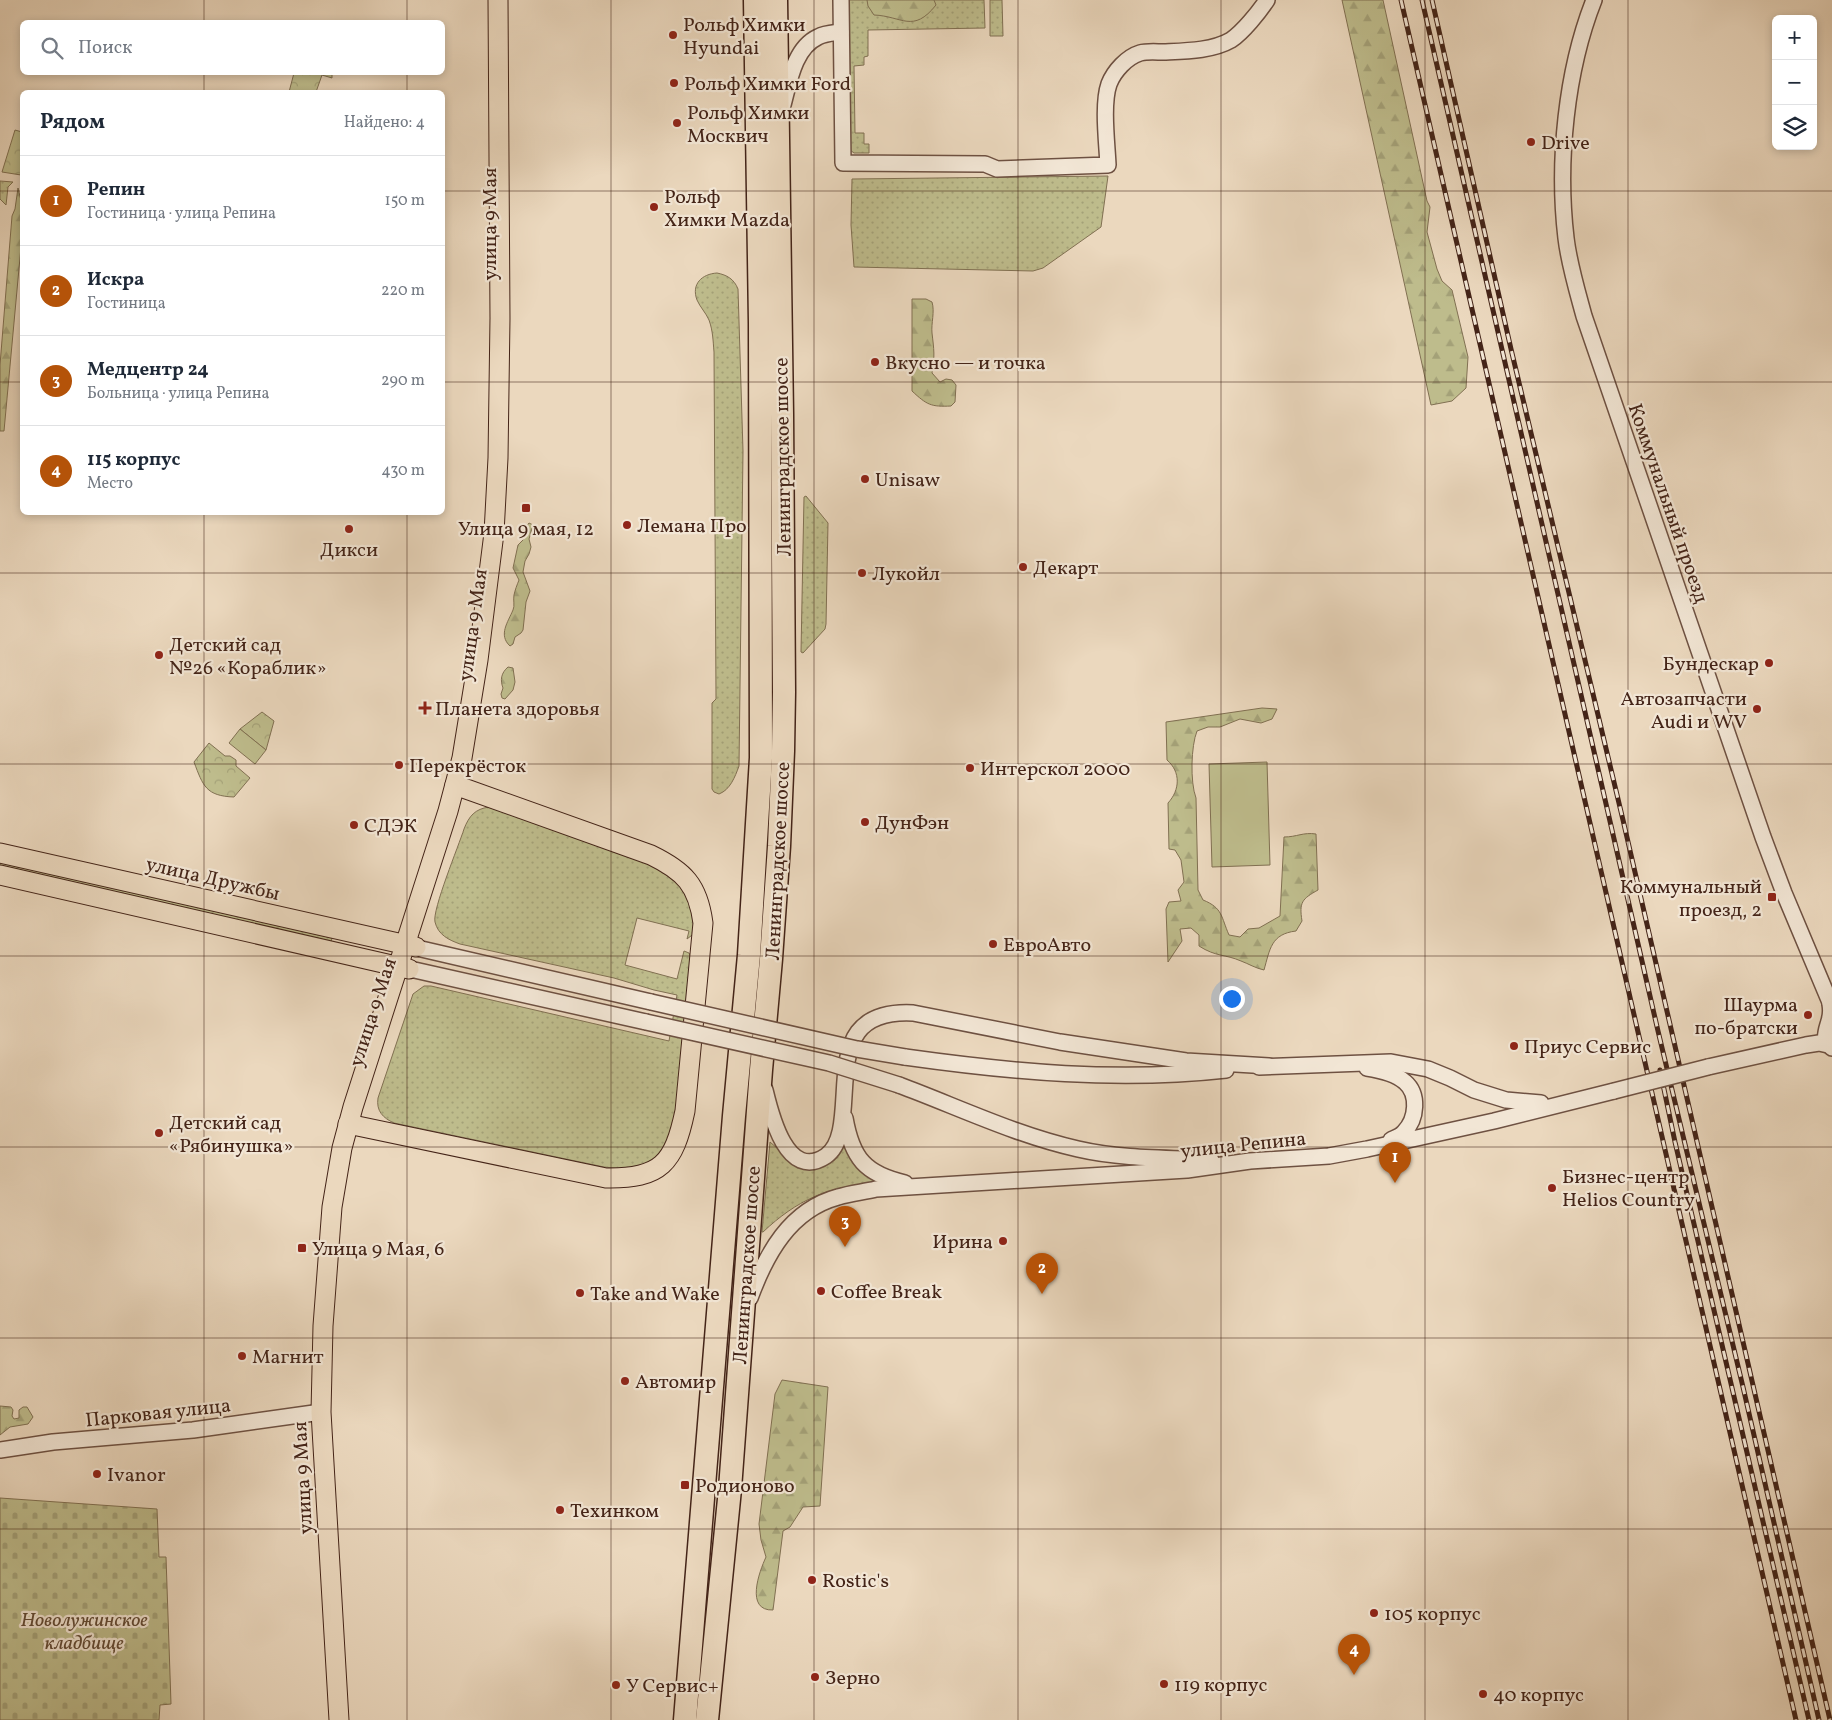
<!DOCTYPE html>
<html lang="ru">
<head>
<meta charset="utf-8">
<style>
	:root { --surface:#fff; --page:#f6f6f7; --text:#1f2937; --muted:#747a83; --line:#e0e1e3; --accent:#b45309 }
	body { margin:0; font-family:Vollkorn,serif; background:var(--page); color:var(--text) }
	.controls { position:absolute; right:15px; top:15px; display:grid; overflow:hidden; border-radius:8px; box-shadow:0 2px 8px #0003 }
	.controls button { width:45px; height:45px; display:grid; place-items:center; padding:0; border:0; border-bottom:1px solid var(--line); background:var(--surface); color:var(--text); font:25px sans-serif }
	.you { position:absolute; left:1231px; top:998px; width:18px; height:18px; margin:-12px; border:4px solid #fff; border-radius:50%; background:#1a73e8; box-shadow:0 0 0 8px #1a73e833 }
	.badge { display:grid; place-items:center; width:32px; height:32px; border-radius:50%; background:var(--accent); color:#fff; font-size:16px; font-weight:700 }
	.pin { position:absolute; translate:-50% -41px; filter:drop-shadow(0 1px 2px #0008) }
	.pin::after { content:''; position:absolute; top:26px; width:18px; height:15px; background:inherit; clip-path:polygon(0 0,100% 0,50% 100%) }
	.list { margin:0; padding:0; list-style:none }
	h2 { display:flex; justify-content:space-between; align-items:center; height:65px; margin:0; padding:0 20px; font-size:21px }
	h2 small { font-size:16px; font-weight:400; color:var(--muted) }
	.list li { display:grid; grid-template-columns:32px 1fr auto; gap:15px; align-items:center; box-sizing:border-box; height:90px; padding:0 20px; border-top:1px solid var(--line) }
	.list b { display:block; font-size:19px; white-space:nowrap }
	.list p { margin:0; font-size:16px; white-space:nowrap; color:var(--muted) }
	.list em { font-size:16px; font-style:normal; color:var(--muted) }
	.icon { flex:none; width:28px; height:28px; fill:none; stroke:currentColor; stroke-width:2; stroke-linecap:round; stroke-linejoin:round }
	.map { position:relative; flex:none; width:1832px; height:1720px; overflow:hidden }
	.search { position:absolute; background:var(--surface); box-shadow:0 2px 8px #0003; left:20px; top:20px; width:425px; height:55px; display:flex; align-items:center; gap:12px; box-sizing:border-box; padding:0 18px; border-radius:8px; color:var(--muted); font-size:19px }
	.panel { position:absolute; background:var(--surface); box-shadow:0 2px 8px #0003; left:20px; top:90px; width:425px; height:425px; border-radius:8px }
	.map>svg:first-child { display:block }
	.grass { fill:url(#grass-dots); stroke:#817052 }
	.forest { fill:url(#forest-firs); stroke:#817052 }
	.cemetery { fill:url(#cemetery-stones); stroke:#817052 }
	.park { fill:url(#park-crowns); stroke:#817052 }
	.pitch { fill:#bebc8c; stroke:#817052 }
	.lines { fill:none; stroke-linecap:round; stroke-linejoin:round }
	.minor-casing { stroke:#6e5142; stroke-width:18 }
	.major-casing { stroke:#442418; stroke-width:21 }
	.highway-casing { stroke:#442418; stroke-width:25 }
	.minor { stroke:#f2e6d5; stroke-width:15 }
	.major { stroke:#ebd8be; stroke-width:19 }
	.highway { stroke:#ebd8be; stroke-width:22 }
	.rail-casing { stroke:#442418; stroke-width:5 }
	.rail { stroke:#f2e6d5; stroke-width:3; stroke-dasharray:9; stroke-linecap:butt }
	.minor-bridge-casing { stroke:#6e5142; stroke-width:18; stroke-linecap:butt }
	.minor-bridge { stroke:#f2e6d5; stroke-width:15 }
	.grid { fill:none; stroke:#442418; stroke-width:1; stroke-opacity:0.55 }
	.poi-dot { fill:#8f2418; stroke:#f2e6d5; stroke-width:2 }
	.labels { text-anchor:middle; stroke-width:4.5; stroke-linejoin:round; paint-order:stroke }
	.poi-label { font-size:20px; fill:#442418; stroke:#f2e6d5; text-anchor:start }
	.street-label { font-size:20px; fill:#442418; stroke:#f2e6d5 }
	.park-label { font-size:20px; font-style:italic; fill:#624a35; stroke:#f2e6d5 }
</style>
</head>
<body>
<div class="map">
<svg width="1832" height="1720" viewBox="0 0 1832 1720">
	<defs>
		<pattern id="grass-dots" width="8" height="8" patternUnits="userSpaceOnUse" patternTransform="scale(1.25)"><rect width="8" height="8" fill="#bebc8c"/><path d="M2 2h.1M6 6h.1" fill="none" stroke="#a4a178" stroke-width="1.8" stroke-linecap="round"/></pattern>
		<pattern id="forest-firs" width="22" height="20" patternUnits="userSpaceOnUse" patternTransform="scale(1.25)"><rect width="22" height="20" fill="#bebc8c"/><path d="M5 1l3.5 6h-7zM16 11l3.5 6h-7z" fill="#a4a178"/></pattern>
		<pattern id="cemetery-stones" width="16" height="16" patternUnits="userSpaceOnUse" patternTransform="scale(1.25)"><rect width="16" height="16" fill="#bebc8c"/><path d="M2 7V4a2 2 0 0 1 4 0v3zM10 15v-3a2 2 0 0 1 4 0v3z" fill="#a4a178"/></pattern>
		<pattern id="park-crowns" width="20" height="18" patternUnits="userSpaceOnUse" patternTransform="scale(1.25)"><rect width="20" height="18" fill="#bebc8c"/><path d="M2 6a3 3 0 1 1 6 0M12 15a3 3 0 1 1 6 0" fill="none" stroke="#a4a178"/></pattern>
	</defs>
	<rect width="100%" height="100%" fill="#ebd8be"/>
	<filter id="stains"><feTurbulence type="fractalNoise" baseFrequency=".004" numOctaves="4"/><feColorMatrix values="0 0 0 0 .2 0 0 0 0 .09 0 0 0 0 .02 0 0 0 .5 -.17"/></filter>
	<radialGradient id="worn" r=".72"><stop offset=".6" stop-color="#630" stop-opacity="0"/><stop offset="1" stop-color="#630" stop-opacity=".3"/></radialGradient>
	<g class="grass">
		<path d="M 845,0 L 984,0 L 985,28 L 868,30 L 868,56 L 864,57 L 864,65 L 854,66 L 855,133 L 864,133 L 864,144 L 869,144 L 869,153 L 854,153 L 850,150 Z"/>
		<path d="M 990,0 L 1002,0 L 1003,36 L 990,36 Z"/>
		<path d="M 1108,176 L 1101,227 L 1043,268 L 1033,271 L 854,267 L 851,225 L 852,179 Z"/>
		<path d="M 0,181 L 13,182 L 8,187 L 6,205 L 0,199 Z"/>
		<path d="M 717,273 C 727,275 734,279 738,289 L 743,451 L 739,766 C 735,777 730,790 719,794 L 714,792 L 712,789 L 712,703 L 716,699 L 714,352 C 713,341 713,331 709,320 C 706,313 700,307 697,300 C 691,284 702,274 717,273 Z"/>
		<path d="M 806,496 L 828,523 L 826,624 L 825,629 L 803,653 L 801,652 L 804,497 Z"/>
		<path d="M 489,807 L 668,871 L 692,902 L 696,932 L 687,939 L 689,931 L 637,918 L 625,965 L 677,979 L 684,951 L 689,953 L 692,959 L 676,1123 L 665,1149 L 648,1164 L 623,1169 L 604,1167 L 394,1123 C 383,1118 376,1111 378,1098 L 413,994 L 424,986 L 431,986 L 669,1041 L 677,995 L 654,990 L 614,978 L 460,944 C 449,940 438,935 435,922 C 432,910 459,845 464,829 C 469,816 475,809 489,807 Z"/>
		<path d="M 0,862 L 332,938 L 331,942 L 0,867 Z"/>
		<path d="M 770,1142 L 792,1161 L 811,1167 L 830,1163 L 837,1156 L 845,1143 L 864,1172 L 875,1181 L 874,1183 C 827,1187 797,1200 763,1232 L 762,1232 Z"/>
	</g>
	<g class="forest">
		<path d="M 867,0 L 934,0 L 936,5 C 913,34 902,16 874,15 L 868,6 Z"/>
		<path d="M 1342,0 L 1383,0 L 1427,201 L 1430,207 L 1427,232 L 1437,269 L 1442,281 L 1452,290 L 1468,357 L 1466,388 L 1452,401 L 1431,405 Z"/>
		<path d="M 18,188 L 22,205 L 22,236 L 4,431 L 0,431 L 0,365 L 12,216 L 15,209 Z"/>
		<path d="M 912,299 L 926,299 L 932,302 C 935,312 931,323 932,333 C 934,350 935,356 932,373 L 940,382 L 946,379 L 952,380 L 956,385 L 955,402 L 951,406 C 931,407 927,405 912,391 Z"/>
		<path d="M 529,523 L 533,525 L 529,539 L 531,547 L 529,554 L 525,561 L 523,572 L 530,591 L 526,602 L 523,630 L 521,633 L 515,637 L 513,644 L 510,646 C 498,635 508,622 513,610 C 515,606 513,600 514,595 C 515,590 517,585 519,580 L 513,568 L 518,545 L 523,540 L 524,529 Z"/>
		<path d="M 508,667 L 513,668 L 515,682 L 513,690 L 505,699 L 502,698 L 501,694 L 503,688 C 500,680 501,673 508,667 Z"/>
		<path d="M 1262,708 L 1277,709 L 1272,719 L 1261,723 L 1240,719 L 1220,727 L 1208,727 L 1197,731 C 1191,746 1190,782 1196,798 L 1198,890 L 1203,900 C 1223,908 1221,917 1229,935 L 1240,937 L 1248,929 L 1259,928 L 1280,916 L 1284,837 C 1297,837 1303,832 1316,834 L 1318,890 C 1302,899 1299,902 1302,921 L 1296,931 C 1271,934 1270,949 1264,970 C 1255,968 1249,964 1241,961 C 1225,954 1216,957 1199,946 L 1199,935 L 1191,928 L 1180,929 L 1182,941 L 1168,962 L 1166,909 L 1169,902 L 1181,901 L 1178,890 L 1184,882 L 1181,860 L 1175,850 L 1169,849 L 1168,803 C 1180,790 1181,772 1167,760 L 1166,722 Z"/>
		<path d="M 782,1380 L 828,1387 L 820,1506 L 803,1507 L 790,1527 L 783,1531 L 773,1610 C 745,1611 759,1572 766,1557 L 761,1540 L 759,1524 L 775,1394 Z"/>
		<path d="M 0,1406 L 11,1407 L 13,1410 L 12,1416 L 14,1419 L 19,1418 L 19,1410 L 23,1407 L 27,1407 L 33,1417 L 28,1424 L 10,1427 L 0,1435 Z"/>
	</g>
	<path class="cemetery" d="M 0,1498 L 157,1509 L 159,1557 L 166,1557 L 171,1704 L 160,1705 L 159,1720 L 0,1720 Z"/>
	<g class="park">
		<path d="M 294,73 L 294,72 L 332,73 L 332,78 L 322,75 L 316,92 L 289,92 Z"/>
		<path d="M 15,130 L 22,132 L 21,175 L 2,172 Z"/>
		<path d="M 262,712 L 274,721 L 266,750 L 240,729 Z"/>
		<path d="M 209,743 L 225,756 L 230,756 L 236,760 L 236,766 L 250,778 L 234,797 C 206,796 203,786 194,762 Z"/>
	</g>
	<g class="pitch">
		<path d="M 240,729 L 266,750 L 255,764 L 229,743 Z"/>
		<path d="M 1267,762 L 1270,865 L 1212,867 L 1209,764 Z"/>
	</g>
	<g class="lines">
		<g class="minor-casing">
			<g id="minor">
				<path d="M 841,0 L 843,163 L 985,164 L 997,169 L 1108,165 C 1107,143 1102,104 1109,84 C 1114,71 1127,57 1140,53 C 1147,51 1157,52 1163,52 C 1185,51 1212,51 1231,40 C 1243,32 1259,12 1267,0"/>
				<path d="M 1594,0 C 1566,71 1557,162 1566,238 C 1569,264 1577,290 1584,316 L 1763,837 L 1784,893 L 1832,1007"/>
				<path d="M 783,105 C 789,83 794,48 818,37 C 825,33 833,33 841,32"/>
				<path d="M 417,948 L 651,1002"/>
				<path d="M 410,969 L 646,1022"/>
				<path d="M 1830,1004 C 1831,1010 1831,1015 1829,1021 C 1826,1032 1822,1039 1832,1048"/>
				<path d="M 905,1057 C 1012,1072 1118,1082 1226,1070"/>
				<path d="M 1259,1067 L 1391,1062 L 1428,1069 L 1450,1078 L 1474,1090 L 1506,1100 L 1541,1103"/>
				<path d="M 1708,1067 L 1806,1045 L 1819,1043 L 1828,1045"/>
				<path d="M 1367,1068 C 1380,1070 1395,1073 1405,1082 C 1419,1094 1417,1119 1404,1132 C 1401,1136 1395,1138 1391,1140"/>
				<path d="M 899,1085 C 958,1107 1016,1135 1078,1149 C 1121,1159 1166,1158 1211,1160"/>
				<path d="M 765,1090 C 771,1115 787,1182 826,1156 C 855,1136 834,1064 858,1032 C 871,1015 893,1012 913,1013 L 1060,1042 L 1186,1061 L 1269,1066"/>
				<path d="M 845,1118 C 852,1158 865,1174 905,1183"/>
				<path d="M 750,1298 C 766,1254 790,1210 838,1197 C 851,1193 864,1192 876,1189 L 1187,1170 L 1250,1161 L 1329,1156 L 1367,1149 L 1494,1121 L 1614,1091"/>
				<path d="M 0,1450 L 53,1442 L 193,1430 L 321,1412"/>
			</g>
		</g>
		<g class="major-casing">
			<g id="major">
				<path d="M 0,853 L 416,947"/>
				<path d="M 0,875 L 409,969"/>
				<path d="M 348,1124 L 606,1178 C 661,1179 674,1163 685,1111 L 703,923 C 698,885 684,871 651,855 L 455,785"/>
				<path d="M 339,1720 L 321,1412 L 323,1326 L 332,1207 L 342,1148 L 353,1107 L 448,811 L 462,758 L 478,660 L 494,533 L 498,458 L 500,318 L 498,0"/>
			</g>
		</g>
		<g class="highway-casing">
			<g id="highway">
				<path d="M 685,1720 L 734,1116 L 749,955 L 761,758 L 760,323 L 755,0"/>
				<path d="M 707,1720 L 730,1489 L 761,1070 L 771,959 L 779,846 L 783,751 L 784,692 L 782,414 L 776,0"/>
			</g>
		</g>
		<use href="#minor" class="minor"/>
		<use href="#major" class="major"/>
		<use href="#highway" class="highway"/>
		<g class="rail-casing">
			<g id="rail">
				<path d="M 1401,0 L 1796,1720"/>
				<path d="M 1422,0 L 1658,1031 L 1743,1387 L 1819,1720"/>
				<path d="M 1432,0 L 1511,349 L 1623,820 L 1830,1720"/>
				<path d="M 1660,1070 L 1675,1142 L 1809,1720"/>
			</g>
		</g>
		<use href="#rail" class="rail"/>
		<g class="minor-bridge-casing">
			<g id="minor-bridge">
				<path d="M 651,1002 L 857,1049 L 905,1057"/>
				<path d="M 646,1022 L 829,1063 L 899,1085"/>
				<path d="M 1614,1091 L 1708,1067"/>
			</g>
		</g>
		<use href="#minor-bridge" class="minor-bridge"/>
	</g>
	<path class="grid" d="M 204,0 L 204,22M 407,0 L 407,22M 611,0 L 611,1720M 814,0 L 814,1720M 1018,0 L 1018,1720M 1221,0 L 1221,1720M 1425,0 L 1425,1720M 1628,0 L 1628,1720M 204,72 L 204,92M 407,72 L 407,92M 0,191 L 22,191M 442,191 L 1832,191M 0,382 L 22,382M 442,382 L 1832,382M 204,512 L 204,1720M 407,512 L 407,1720M 0,573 L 1832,573M 0,764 L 1832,764M 0,956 L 1832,956M 0,1147 L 1832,1147M 0,1338 L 1832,1338M 0,1529 L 1832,1529"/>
	<g class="poi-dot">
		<circle cx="673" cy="35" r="5"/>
		<circle cx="674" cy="83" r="5"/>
		<circle cx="677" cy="123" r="5"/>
		<circle cx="1531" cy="142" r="5"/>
		<circle cx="654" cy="207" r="5"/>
		<circle cx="875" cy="362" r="5"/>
		<circle cx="865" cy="479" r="5"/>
		<rect x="521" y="503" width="10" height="10" rx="2.5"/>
		<circle cx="627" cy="525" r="5"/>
		<circle cx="349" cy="529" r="5"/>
		<circle cx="1023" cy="567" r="5"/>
		<circle cx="862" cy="573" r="5"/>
		<circle cx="159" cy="655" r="5"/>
		<circle cx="1769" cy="663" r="5"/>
		<path d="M422.5 700.5h5v5h5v5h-5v5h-5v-5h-5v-5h5z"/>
		<circle cx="1757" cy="709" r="5"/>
		<circle cx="399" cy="765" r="5"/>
		<circle cx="970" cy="768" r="5"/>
		<circle cx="865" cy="822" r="5"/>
		<circle cx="354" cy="825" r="5"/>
		<rect x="1767" y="892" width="10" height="10" rx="2.5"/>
		<circle cx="993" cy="944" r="5"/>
		<circle cx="1808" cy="1015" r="5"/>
		<circle cx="1514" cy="1046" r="5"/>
		<circle cx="159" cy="1133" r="5"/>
		<circle cx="1552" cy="1188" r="5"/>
		<circle cx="1003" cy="1241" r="5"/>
		<rect x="297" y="1243" width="10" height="10" rx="2.5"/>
		<circle cx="821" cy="1291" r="5"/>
		<circle cx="580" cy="1293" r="5"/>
		<circle cx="242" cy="1356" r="5"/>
		<circle cx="625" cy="1381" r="5"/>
		<circle cx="97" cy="1474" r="5"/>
		<rect x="680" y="1480" width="10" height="10" rx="2.5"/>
		<circle cx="560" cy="1510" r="5"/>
		<circle cx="812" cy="1580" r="5"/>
		<circle cx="1374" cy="1613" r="5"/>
		<circle cx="815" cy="1677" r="5"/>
		<circle cx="1164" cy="1684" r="5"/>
		<circle cx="616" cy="1685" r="5"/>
		<circle cx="1483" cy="1694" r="5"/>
	</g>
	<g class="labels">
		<g class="poi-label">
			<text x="683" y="31">Рольф Химки<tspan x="683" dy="23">Hyundai</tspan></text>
			<text x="684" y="90">Рольф Химки Ford</text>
			<text x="687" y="119">Рольф Химки<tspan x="687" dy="23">Москвич</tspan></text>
			<text x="1541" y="149">Drive</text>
			<text x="664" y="203">Рольф<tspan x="664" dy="23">Химки Mazda</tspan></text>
			<text x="885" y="369">Вкусно — и точка</text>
			<text x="875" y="486">Unisaw</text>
			<text x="637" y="532">Лемана Про</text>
			<text x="526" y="535" text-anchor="middle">Улица 9 мая, 12</text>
			<text x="349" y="556" text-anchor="middle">Дикси</text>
			<text x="1033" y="574">Декарт</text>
			<text x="872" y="580">Лукойл</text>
			<text x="169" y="651">Детский сад<tspan x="169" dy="23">№26 «Кораблик»</tspan></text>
			<text x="1759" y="670" text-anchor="end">Бундескар</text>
			<text x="1747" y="705" text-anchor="end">Автозапчасти<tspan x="1747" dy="23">Audi и WV</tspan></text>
			<text x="435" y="715">Планета здоровья</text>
			<text x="409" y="772">Перекрёсток</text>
			<text x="980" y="775">Интерскол 2000</text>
			<text x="875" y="829">ДунФэн</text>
			<text x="364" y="832">СДЭК</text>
			<text x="1762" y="893" text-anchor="end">Коммунальный<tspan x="1762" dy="23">проезд, 2</tspan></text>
			<text x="1003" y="951">ЕвроАвто</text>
			<text x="1798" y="1011" text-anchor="end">Шаурма<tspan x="1798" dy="23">по-братски</tspan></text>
			<text x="1524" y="1053">Приус Сервис</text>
			<text x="169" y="1129">Детский сад<tspan x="169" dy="23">«Рябинушка»</tspan></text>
			<text x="1562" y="1183">Бизнес-центр<tspan x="1562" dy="23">Helios Country</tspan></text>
			<text x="993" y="1248" text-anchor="end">Ирина</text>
			<text x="312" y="1255">Улица 9 Мая, 6</text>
			<text x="831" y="1298">Coffee Break</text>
			<text x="590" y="1300">Take and Wake</text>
			<text x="252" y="1363">Магнит</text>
			<text x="635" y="1388">Автомир</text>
			<text x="107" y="1481">Ivanor</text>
			<text x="695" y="1492">Родионово</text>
			<text x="570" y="1517">Техинком</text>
			<text x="822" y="1587">Rostic's</text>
			<text x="1384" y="1620">105 корпус</text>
			<text x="825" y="1684">Зерно</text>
			<text x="1174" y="1691">119 корпус</text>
			<text x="626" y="1692">У Сервис+</text>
			<text x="1493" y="1701">40 корпус</text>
		</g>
		<g class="street-label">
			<text transform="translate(489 224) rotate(-90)" y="7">улица 9 Мая</text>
			<text transform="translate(782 457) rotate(-91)" y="7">Ленинградское шоссе</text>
			<text transform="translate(1669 503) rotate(71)" y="7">Коммунальный проезд</text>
			<text transform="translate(472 625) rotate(-82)" y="7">улица 9 Мая</text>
			<text transform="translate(777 861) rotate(-87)" y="7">Ленинградское шоссе</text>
			<text transform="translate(213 878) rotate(13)" y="7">улица Дружбы</text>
			<text transform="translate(372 1012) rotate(-72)" y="7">улица 9 Мая</text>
			<text transform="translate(1243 1144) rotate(-6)" y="7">улица Репина</text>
			<text transform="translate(746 1265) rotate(-86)" y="7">Ленинградское шоссе</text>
			<text transform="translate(158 1412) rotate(-6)" y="7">Парковая улица</text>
			<text transform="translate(302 1478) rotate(-93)" y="7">улица 9 Мая</text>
		</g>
		<g class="park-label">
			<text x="84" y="1626">Новолужинское<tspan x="84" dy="23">кладбище</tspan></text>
		</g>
	</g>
	<rect width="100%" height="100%" filter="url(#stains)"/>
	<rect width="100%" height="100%" fill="url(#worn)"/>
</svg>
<div class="controls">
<button>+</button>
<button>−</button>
<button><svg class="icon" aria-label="layers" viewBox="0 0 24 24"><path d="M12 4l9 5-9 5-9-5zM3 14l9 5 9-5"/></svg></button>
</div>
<div class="you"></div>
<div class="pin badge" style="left:1395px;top:1183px">1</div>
<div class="pin badge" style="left:1042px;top:1294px">2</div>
<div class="pin badge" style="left:845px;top:1247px">3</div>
<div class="pin badge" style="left:1354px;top:1675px">4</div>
<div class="search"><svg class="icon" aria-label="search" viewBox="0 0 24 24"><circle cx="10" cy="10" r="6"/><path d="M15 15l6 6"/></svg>Поиск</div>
<section class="panel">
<h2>Рядом<small>Найдено: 4</small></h2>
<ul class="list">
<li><span class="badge">1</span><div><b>Репин</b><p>Гостиница · улица Репина</p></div><em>150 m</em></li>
<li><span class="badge">2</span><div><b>Искра</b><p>Гостиница</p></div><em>220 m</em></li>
<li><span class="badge">3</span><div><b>Медцентр 24</b><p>Больница · улица Репина</p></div><em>290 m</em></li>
<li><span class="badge">4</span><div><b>115 корпус</b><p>Место</p></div><em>430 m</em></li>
</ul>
</section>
</div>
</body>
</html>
